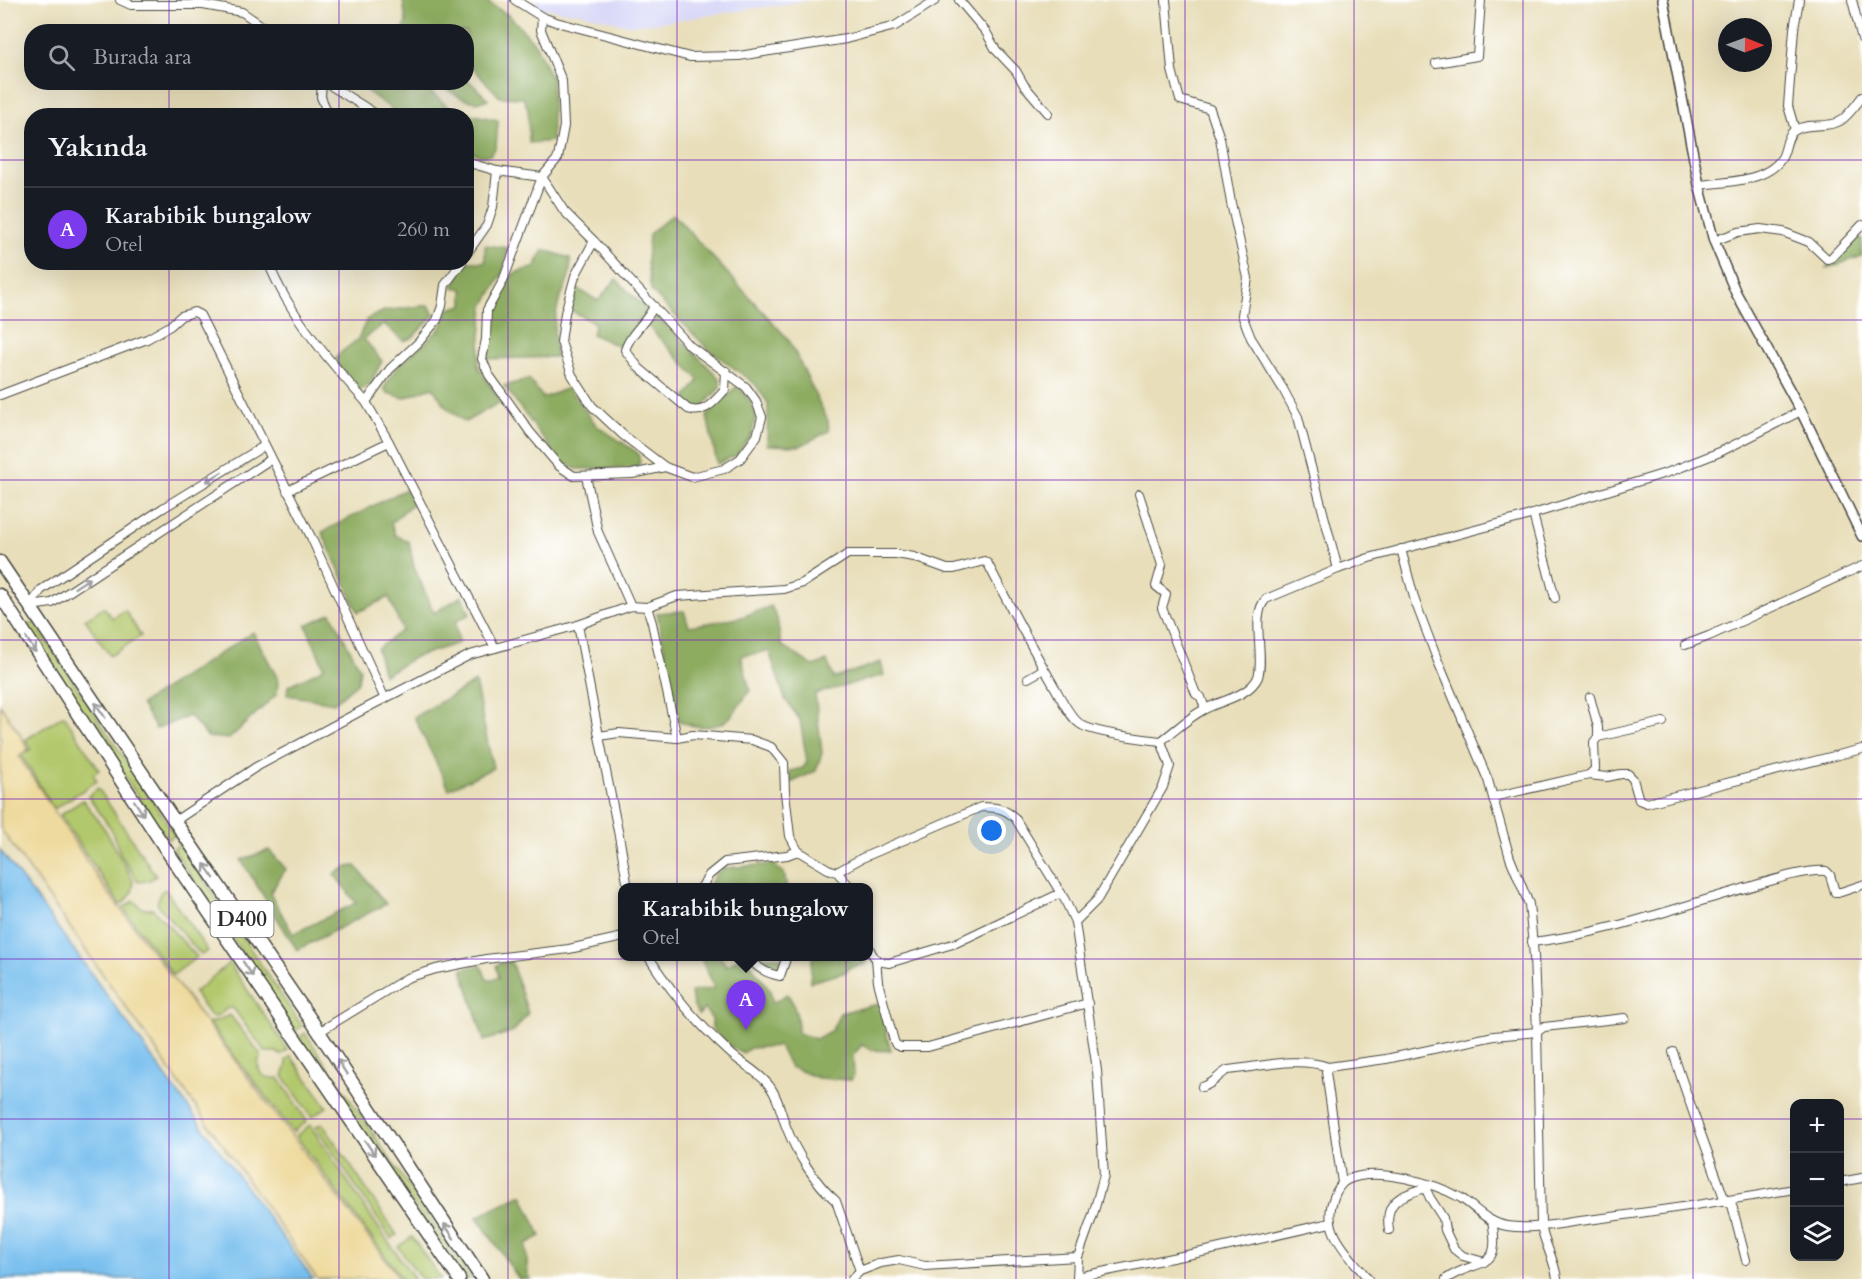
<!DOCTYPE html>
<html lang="tr">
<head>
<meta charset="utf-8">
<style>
	:root { --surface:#171b24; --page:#20242c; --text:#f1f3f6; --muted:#9ea1a6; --line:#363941; --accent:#7c3aed }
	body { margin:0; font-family:Cardo,serif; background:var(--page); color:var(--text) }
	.controls { position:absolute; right:18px; bottom:18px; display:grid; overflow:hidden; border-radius:12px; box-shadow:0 6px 24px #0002 }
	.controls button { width:54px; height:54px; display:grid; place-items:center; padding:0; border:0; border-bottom:2px solid var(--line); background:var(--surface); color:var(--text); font:30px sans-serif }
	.compass { position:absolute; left:1718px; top:18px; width:54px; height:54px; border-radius:50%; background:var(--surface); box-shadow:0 6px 24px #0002; rotate:91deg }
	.you { position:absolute; left:992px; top:831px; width:21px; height:21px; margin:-15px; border:4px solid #fff; border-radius:50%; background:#1a73e8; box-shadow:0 0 0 9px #1a73e833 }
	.badge { display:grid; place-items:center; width:39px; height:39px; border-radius:50%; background:var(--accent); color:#fff; font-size:20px; font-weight:700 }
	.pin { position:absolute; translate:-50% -50px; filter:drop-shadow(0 2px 3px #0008) }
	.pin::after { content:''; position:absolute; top:32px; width:21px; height:18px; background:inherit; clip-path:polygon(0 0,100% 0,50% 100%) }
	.popup { position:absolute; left:618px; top:883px; width:255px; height:78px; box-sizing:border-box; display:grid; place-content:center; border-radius:12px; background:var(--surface); filter:drop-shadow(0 2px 4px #0005); font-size:20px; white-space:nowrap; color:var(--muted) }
	.popup b { font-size:22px; color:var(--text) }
	.popup::after { content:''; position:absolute; left:50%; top:100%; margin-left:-12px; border:12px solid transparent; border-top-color:var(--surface) }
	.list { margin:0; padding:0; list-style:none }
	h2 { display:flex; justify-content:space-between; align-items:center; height:78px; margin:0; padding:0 24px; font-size:26px }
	h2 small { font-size:20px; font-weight:400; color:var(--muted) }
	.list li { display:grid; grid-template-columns:39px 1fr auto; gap:18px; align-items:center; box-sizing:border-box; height:84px; padding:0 24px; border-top:2px solid var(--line) }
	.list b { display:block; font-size:22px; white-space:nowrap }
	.list p { margin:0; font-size:20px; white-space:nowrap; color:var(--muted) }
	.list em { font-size:20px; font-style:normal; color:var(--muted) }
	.icon { flex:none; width:33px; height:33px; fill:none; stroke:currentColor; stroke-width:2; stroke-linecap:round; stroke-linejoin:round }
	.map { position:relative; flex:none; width:1862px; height:1279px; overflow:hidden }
	.search { position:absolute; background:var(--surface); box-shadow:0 6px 24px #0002; left:24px; top:24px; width:450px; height:66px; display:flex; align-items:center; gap:15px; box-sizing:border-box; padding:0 21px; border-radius:24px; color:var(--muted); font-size:22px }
	.panel { position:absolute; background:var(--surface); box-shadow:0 6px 24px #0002; left:24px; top:108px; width:450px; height:162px; border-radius:24px }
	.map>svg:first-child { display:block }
	.built { fill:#d7d7f8 }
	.green { fill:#b2c86c; stroke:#6e7a4c; stroke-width:1.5 }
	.forest { fill:#8dac60; stroke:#5c6c46; stroke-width:1.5 }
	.sand { fill:#eeda9e; stroke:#8c8264; stroke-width:1.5 }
	.water { fill:#76beee; stroke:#50748c; stroke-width:1.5 }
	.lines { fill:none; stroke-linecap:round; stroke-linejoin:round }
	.minor-casing { stroke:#474640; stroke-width:10 }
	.tertiary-casing { stroke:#474640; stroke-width:12 }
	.trunk-casing { stroke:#474640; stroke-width:15 }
	.minor { stroke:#fff; stroke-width:8 }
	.tertiary { stroke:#fff; stroke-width:9 }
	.trunk { stroke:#fff; stroke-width:12 }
	.oneway { stroke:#a0a0a0 }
	.grid { fill:none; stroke:#7b2cbf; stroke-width:1.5; stroke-opacity:0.55 }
	.labels { text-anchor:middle; stroke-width:5; stroke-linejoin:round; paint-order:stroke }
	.shield { fill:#fff; stroke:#6b6b6b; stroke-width:1.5 }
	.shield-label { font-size:21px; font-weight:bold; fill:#2b2b2b }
</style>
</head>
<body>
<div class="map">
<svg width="1862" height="1279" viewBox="0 0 1862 1279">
	<rect width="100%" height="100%" fill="#fff"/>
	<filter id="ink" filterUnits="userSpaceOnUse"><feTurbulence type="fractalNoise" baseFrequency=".0167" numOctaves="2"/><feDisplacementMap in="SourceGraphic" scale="12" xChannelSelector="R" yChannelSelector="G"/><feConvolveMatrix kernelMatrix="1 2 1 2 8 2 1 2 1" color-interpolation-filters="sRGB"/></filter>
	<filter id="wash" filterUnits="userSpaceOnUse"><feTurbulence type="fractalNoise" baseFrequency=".008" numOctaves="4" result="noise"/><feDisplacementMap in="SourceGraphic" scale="24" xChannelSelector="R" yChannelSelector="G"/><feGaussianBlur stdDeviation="1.35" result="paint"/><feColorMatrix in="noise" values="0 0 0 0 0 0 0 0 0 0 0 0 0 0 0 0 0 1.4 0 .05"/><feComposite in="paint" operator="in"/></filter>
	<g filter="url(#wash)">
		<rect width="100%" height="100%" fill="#e8deb9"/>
		<path class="built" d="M 531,0 L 812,0 L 664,22 L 628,25 L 577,12 L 573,13 L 542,8 Z"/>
		<g class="green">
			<path d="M 104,607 L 112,618 L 125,610 L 141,636 L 110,656 L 85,619 Z"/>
			<path d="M 34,622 L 175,835 L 167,840 L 26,628 Z"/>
			<path d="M 64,715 L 99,770 L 93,774 L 97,781 L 54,809 L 21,755 L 31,749 L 25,740 Z"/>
			<path d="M 98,788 L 156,876 L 148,881 L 138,882 L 121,855 L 111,829 L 88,796 Z"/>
			<path d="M 83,800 L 106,831 L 133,881 C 134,893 129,899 120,905 L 60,815 Z"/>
			<path d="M 180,844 L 302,1026 L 295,1031 L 173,849 Z"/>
			<path d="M 165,889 L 208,951 L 201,955 L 157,904 L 160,893 Z"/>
			<path d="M 134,901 L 142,908 L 153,909 L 197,957 L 173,975 L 123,908 Z"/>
			<path d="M 229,963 L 288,1050 L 281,1055 L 276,1052 L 265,1052 L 233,1008 L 228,1008 L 216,1017 L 210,1016 L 194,993 Z"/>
			<path d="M 230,1015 L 261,1055 C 253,1070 263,1080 279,1078 L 307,1121 L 293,1132 L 208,1022 L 214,1022 Z"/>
			<path d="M 305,1033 L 471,1279 L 464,1279 L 300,1037 Z"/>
			<path d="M 291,1056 L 327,1107 L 312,1117 L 283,1076 L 287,1065 L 286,1060 Z"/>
			<path d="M 322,1123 L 397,1235 L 391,1239 L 316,1127 Z"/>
			<path d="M 310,1125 L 382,1233 L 415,1279 L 402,1279 L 296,1136 Z"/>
			<path d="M 412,1237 L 441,1279 L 421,1279 L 398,1247 Z"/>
		</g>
		<g class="forest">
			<path d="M 403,0 L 484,0 L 510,16 L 536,45 L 552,80 L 552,141 L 529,143 L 528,109 L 523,98 L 500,97 L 467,62 L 466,32 L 403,31 L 406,22 Z"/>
			<path d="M 467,79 L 488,99 C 470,108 452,92 437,83 L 466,82 Z"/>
			<path d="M 363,83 L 420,83 L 452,110 L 498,120 L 496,147 L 490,155 L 480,156 L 467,149 L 466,116 L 400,115 L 368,92 Z"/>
			<path d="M 673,214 L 789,340 L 828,421 L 829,431 L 800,446 L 767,445 L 768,403 L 755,384 L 707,348 L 651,291 L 647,262 L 649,234 Z"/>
			<path d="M 1862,239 L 1862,256 L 1825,269 L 1852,242 Z"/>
			<path d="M 485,245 L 508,248 L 503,273 L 484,306 L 478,366 L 501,402 L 465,422 L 447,408 L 432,387 L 404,398 L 387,393 L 384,388 L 396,368 L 440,329 L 449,309 L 463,305 L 463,289 L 453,287 L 460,271 L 467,262 L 485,262 Z"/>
			<path d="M 544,250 L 570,258 C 573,281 561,289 557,309 C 553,326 554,341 556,357 L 487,359 C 490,333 491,288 516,273 C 521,270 529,269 534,268 Z"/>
			<path d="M 616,279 L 648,311 L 620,347 L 592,334 L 595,323 L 570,310 L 576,288 L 598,301 Z"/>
			<path d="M 429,305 L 434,315 L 412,338 L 403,341 L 384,324 L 364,339 L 382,361 L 370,384 L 360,390 L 335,362 L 338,355 L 358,339 L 367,319 L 384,311 Z"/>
			<path d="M 658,316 L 720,379 L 720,388 L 701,408 L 694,408 L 683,402 L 699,380 L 648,326 Z"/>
			<path d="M 529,379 L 543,398 L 568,388 L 597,426 L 638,453 L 640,463 L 635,468 L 576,469 L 560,461 L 504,386 Z"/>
			<path d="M 738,385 L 751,403 L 756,415 L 752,434 L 737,455 L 717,464 L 707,416 Z"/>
			<path d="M 406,489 L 413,503 L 391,523 L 395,535 L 409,542 L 414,567 L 434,613 L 462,596 L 470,614 L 455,622 L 459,643 L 415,657 L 384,675 L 377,649 L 402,630 L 389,597 L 358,612 L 322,532 Z"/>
			<path d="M 771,606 L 777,618 L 781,645 L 813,666 L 827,661 L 834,678 L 881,662 L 884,675 L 815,694 L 822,753 L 816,771 L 790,783 L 789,771 L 803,768 L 807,762 L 800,720 L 785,699 L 769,651 L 741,656 L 750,690 C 743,699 735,714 726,721 C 713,730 692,727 679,721 L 657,613 L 684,611 L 689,626 L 739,618 Z"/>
			<path d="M 331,613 L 360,669 L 358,682 L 334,703 L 287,695 L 288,686 L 324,668 L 306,625 Z"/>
			<path d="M 253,632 L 278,679 L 277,694 L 229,739 L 208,737 L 189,716 L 156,729 L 141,704 Z"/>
			<path d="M 475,682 L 493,768 L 449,789 L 414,717 Z"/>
			<path d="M 269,850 L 286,869 L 270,893 L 293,934 L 356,903 L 334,874 L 347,867 L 356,866 L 386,904 L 297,950 L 241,860 Z"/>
			<path d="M 772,864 L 784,873 L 787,888 L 708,888 L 716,874 L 724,868 Z"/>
			<path d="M 815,956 L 867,957 L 868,959 L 864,964 L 848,968 L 847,972 L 810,982 L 812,959 Z"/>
			<path d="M 700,957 L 720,957 L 727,966 L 740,957 L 745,957 L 770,990 L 773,1003 L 787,994 C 796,1004 798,1020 798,1033 L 816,1039 L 832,1030 L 840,1013 L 879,1004 L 891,1051 L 872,1050 L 862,1045 L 853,1055 L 854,1075 L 851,1080 L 818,1078 L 790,1067 L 779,1046 L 750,1048 L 743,1053 L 731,1047 L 712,1029 L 712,1019 L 704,1009 L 699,1015 L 693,1005 L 691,992 L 715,988 Z"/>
			<path d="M 753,957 L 781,957 L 781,964 L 777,970 C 765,971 759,966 753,957 Z"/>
			<path d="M 511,961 L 528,1013 L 514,1031 L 484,1041 L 462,969 L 481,965 L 487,980 L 499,978 L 496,965 Z"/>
			<path d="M 522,1195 L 541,1236 L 526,1244 L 528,1276 L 530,1279 L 519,1279 L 477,1217 Z"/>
		</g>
		<path class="sand" d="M 0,705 L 20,734 L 28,749 L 19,757 L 104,887 L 400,1279 L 317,1279 L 0,828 Z"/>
		<path class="water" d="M 0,850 L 42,906 L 313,1279 L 0,1279 Z"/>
	</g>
	<g filter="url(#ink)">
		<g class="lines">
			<g class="minor-casing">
				<g id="minor">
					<path d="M 120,0 L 131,5 L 203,5 L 242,12 L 271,32"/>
					<path d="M 515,0 L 542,17 L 556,22 L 690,57 L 739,56 L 846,39 L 895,26 L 936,0"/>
					<path d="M 959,0 L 986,32 L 996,50 L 1016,71 L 1024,85 L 1048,113"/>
					<path d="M 1166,0 L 1172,70 L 1180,100 L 1210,109 L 1220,138 L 1231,203 L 1248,278 L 1242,315 L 1251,338 L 1283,389 L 1298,417 L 1338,569"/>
					<path d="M 1852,0 L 1862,39"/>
					<path d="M 542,17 L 541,30 L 562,81 L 564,126 L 558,158 L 542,177 L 564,211 L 594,241 L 690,346 L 746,387 L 756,401 L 762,417 L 757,436 L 740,459 L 724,469 L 692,477 L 665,467 L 623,435 L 592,406 L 572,375 L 561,342 L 565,313 L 575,276 L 594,241"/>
					<path d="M 1436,63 L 1477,56 L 1481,0"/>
					<path d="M 322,82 L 321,97 L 329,116"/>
					<path d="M 325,82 L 379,116"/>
					<path d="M 1795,130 L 1788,106 L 1794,29 L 1799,0"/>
					<path d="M 466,162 L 497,171 L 542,177 L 503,281 L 487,310 L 486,339 L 482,359 L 489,375 L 530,432 L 559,466 L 574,476 L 632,474 L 665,467"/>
					<path d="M 1699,185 C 1724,182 1766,182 1781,159 C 1787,151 1785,136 1795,130 C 1808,122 1826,129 1840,121 C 1848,116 1856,105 1862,97"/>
					<path d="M 1714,241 L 1738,232 L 1760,229 L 1783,232 L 1809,242 L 1827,259 L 1831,258 L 1862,225"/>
					<path d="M 466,255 L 487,225 L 493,207 L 497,171"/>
					<path d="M 268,262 C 288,313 329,361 366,402"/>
					<path d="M 462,262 L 445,285 L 442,306 L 437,320 L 418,343 L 390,369 L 366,402 L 389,442 L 495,648"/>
					<path d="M 654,306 C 647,322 630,333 625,350 L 639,368 L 688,409 C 705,415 714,401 725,390 L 726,371"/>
					<path d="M 0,395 L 147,339 L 170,326 L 181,316 L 194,312 L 200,315 L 311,537 L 385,699"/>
					<path d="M 586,476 L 598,532 L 631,606"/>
					<path d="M 287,491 L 389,442"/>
					<path d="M 1139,494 L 1162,565 L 1156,586 L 1166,594 L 1162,608 L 1196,694 L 1201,697 L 1205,709"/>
					<path d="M 1533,514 L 1555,598"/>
					<path d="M 1401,549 L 1415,601 L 1437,659 L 1488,780 L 1510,858 L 1529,904 L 1534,956 L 1537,1032 L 1541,1225 C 1544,1244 1555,1260 1557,1279"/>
					<path d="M 30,606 L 41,590 L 163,508 L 264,446"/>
					<path d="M 30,606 L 52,603 L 271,459"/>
					<path d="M 647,607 L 677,596 L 784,589 L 803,583 L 848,554 L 896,554 L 914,557 L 947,569 L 954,569 L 984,561 L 988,564 C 1009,605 1031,646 1054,686 C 1061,698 1069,716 1080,724 C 1092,733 1144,739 1161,741"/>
					<path d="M 578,625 L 599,736"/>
					<path d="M 1685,645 L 1709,636 L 1862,566"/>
					<path d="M 1028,678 L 1044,669"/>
					<path d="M 1590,697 L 1598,727 L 1598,737"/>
					<path d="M 1589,775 L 1595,769 L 1594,742 L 1598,737 L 1663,722"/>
					<path d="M 1493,797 L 1589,775 L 1607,777 L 1621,774 L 1628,774 L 1633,779 L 1639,800 L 1647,803 L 1862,749"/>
					<path d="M 175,821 L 256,767 L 374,704 L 470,655 L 578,625 L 631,606 L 647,607 L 652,623 L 677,738"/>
					<path d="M 837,872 L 851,888"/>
					<path d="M 628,888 L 620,841 L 599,736 L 619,733 L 677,738 L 693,735 L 752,740 L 771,747 L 784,763 L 785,793 L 790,836 L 798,851"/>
					<path d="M 701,888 L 709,875 L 725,862 L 787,855 L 798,851 L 828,869 L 837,872 L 862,858 L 981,807 C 995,807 1004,808 1015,818 L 1065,900 L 1075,922"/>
					<path d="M 1532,942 C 1601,935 1675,908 1742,889 C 1764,883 1804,869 1826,871 L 1830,875 L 1835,892 L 1841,892 L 1862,885"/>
					<path d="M 869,947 C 873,958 877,962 889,963 L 956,943 L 1061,893"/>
					<path d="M 648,956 C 671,992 697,1023 728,1051 C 740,1063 756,1070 767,1083 C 778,1095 781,1114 787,1129 C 797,1154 815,1183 836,1201 L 860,1271"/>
					<path d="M 748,956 C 757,968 765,973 780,976 L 787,956"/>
					<path d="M 876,959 L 878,982 L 894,1041 L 896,1045 L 901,1047 L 928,1047 L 1088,1003"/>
					<path d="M 319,1032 L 407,978 L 436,969 L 486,959 L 569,949 L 623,937"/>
					<path d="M 1673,1052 C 1688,1102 1708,1151 1725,1201 L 1732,1205 L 1746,1260"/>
					<path d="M 1202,1087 C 1215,1084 1217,1075 1228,1070 C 1259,1067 1298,1056 1328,1067"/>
					<path d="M 1840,1182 L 1862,1178"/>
					<path d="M 1342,1183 L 1326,1072 L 1328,1067 L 1386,1059 L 1494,1036 L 1537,1032 L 1544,1027 L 1625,1018"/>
					<path d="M 1423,1183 L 1430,1198 L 1443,1218 L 1445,1230 L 1454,1249 L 1463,1256 L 1484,1262"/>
					<path d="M 1389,1230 C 1384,1201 1400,1196 1425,1188"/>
					<path d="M 1077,1277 L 1207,1251 L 1330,1223"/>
					<path d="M 852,1279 L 860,1271 L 881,1263 L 899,1260 L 925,1266 L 1078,1257 L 1093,1215 L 1104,1175 L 1097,1070 L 1075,922 L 1097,900 L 1163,787 L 1170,766 L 1161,741 C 1175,731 1188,718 1203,710 C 1219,701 1250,696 1258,677 C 1265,655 1250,615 1266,599 L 1338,569 L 1369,558 L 1520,518 L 1669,472 L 1720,452 L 1801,411"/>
					<path d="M 1077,1279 L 1078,1257"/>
					<path d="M 1368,1279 C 1349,1254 1320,1231 1334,1197 C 1336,1191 1341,1183 1347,1180 C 1375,1166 1435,1183 1461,1198 C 1476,1208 1488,1223 1507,1226 C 1532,1230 1562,1223 1588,1220 C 1657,1211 1726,1201 1794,1189"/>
					<path d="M 1446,1279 C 1479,1257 1502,1273 1492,1221"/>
				</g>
			</g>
			<g class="tertiary-casing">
				<path id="tertiary" d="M 1663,0 L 1699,185 L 1714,241 L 1736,293 L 1801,411 L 1862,536"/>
			</g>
			<g class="trunk-casing">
				<g id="trunk">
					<path d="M 0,562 L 184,835 L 313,1023 L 482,1279"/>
					<path d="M 0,595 L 165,848 L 459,1279"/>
				</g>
			</g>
			<use href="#minor" class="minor"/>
			<use href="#tertiary" class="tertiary"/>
			<use href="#trunk" class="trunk"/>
		</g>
		<defs><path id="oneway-shaft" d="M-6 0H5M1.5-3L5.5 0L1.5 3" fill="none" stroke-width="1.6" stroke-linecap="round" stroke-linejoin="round" transform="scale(1.5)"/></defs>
		<g class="oneway">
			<use href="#oneway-shaft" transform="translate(214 477) rotate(148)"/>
			<use href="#oneway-shaft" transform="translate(82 583) rotate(-33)"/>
			<use href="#oneway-shaft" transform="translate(31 645) rotate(57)"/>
			<use href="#oneway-shaft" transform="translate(100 710) rotate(-124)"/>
			<use href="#oneway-shaft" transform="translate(139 808) rotate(57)"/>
			<use href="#oneway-shaft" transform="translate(209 871) rotate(-125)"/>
			<use href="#oneway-shaft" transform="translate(248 969) rotate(56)"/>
			<use href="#oneway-shaft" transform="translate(342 1067) rotate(-123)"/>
			<use href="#oneway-shaft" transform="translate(370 1148) rotate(56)"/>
			<use href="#oneway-shaft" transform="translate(449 1231) rotate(-124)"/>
		</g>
	</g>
	<path class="grid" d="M 169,0 L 169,32M 339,0 L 339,32M 508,0 L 508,1279M 677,0 L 677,1279M 846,0 L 846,1279M 1016,0 L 1016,1279M 1185,0 L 1185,1279M 1354,0 L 1354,1279M 1523,0 L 1523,1279M 1693,0 L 1693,1279M 169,82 L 169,116M 339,82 L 339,116M 0,160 L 32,160M 466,160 L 1862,160M 169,262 L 169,1279M 339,262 L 339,1279M 0,320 L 1862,320M 0,480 L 1862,480M 0,640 L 1862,640M 0,799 L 1862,799M 0,959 L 1862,959M 0,1119 L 1794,1119M 1840,1119 L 1862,1119"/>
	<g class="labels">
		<rect class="shield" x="210.5" y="901" width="63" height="36" rx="4.5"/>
		<g class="shield-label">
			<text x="242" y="926">D400</text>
		</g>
	</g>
</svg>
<div class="controls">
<button>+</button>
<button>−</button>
<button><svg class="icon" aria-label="layers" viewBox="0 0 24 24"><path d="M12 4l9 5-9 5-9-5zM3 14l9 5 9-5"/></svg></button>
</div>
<svg class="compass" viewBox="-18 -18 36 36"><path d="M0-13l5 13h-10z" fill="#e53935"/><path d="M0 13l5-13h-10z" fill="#9ea1a6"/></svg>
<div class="you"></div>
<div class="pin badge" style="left:746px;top:1030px">A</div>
<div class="popup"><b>Karabibik bungalow</b>Otel</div>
<div class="search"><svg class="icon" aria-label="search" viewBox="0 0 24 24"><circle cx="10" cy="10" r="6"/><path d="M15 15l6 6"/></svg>Burada ara</div>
<section class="panel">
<h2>Yakında<small></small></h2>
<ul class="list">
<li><span class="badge">A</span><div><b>Karabibik bungalow</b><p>Otel</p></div><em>260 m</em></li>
</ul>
</section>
</div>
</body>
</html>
